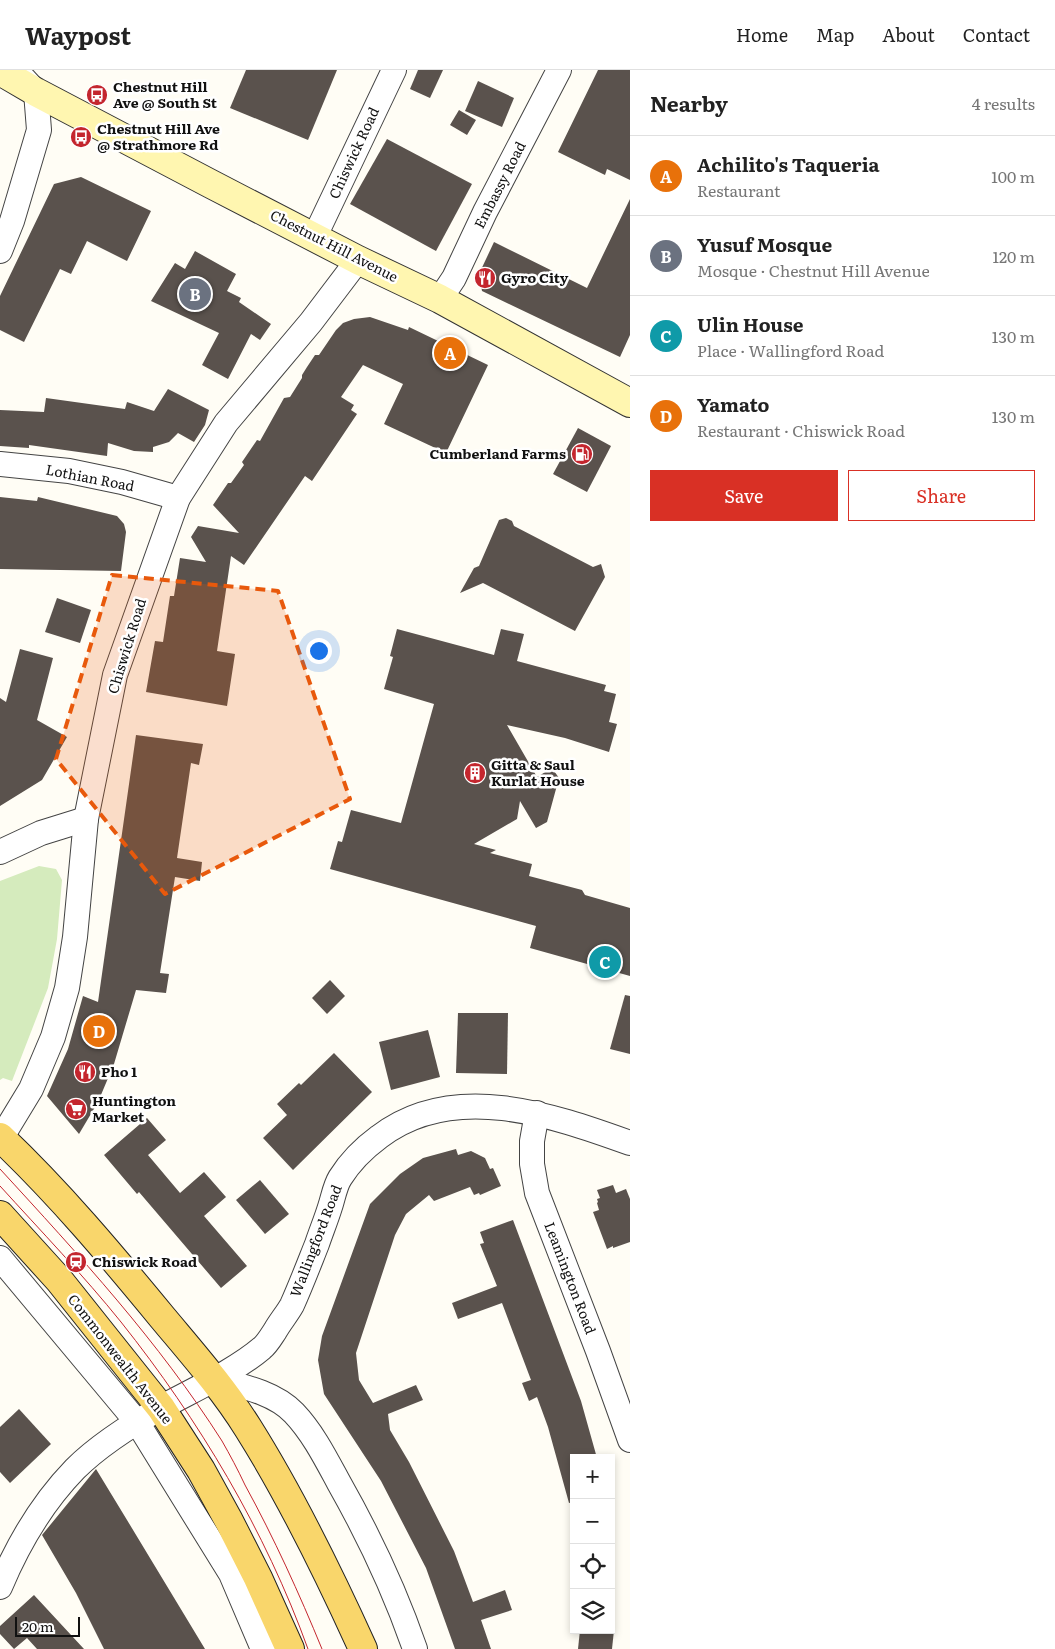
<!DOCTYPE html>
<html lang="en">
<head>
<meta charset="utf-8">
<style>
	:root { --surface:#fff; --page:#f6f6f6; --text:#222; --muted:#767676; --line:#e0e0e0; --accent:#d93025 }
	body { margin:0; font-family:Literata,serif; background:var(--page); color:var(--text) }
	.controls { position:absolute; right:15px; bottom:15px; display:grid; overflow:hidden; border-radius:0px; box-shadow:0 2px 8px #0003 }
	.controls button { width:45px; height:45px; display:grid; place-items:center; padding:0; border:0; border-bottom:1px solid var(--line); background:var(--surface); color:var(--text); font:25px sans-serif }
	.scale { position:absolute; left:15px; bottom:12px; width:65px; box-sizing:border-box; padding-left:5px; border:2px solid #111; border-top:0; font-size:14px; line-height:18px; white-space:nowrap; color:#111; -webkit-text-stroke:4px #fff; paint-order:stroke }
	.you { position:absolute; left:318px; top:580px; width:18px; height:18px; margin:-12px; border:4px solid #fff; border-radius:50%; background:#1a73e8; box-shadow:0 0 0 8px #1a73e833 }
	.badge { display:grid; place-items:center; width:32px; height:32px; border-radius:50%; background:var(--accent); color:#fff; font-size:16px; font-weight:700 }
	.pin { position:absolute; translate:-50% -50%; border:2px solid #fff; box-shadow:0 1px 5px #0006 }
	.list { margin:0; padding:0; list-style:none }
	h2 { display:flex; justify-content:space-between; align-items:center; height:65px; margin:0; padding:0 20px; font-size:21px }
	h2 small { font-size:16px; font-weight:400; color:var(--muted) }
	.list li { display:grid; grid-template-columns:32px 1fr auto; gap:15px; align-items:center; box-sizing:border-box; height:80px; padding:0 20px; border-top:1px solid var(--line) }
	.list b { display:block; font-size:19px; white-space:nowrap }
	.list p { margin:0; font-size:16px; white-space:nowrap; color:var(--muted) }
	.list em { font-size:16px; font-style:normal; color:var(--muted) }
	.actions { display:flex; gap:10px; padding:15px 20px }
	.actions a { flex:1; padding:11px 0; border:1px solid var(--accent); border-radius:0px; text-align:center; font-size:18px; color:var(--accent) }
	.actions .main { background:var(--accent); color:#fff }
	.icon { flex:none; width:28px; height:28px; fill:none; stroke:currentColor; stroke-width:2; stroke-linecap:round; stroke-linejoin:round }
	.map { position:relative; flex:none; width:630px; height:1579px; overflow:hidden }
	header { display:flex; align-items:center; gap:30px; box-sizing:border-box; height:70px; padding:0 25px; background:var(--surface); border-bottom:1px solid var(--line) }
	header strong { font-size:24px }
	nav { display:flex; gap:28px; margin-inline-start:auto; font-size:18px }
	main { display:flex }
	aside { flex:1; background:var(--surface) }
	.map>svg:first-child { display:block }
	.green { fill:#d5ebbd }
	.building { fill:#5a524d }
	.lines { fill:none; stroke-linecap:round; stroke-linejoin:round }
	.street-casing { stroke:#444; stroke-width:26 }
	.secondary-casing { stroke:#333; stroke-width:30 }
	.primary-casing { stroke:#222; stroke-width:30 }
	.street { stroke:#fff; stroke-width:24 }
	.secondary { stroke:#fff6b0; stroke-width:28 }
	.primary { stroke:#f9d66b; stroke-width:28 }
	.tram { stroke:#c4262e; stroke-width:1 }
	.marked { fill:#e8590c; fill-opacity:0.2; stroke:#e8590c; stroke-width:4; stroke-dasharray:10 6; stroke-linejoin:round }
	.labels { text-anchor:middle; stroke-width:5; stroke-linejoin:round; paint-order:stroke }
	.poi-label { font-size:14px; font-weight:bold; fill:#111; stroke:#fff; text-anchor:start }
	.street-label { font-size:14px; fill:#111; stroke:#fff }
</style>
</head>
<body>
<header>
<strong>Waypost</strong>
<nav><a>Home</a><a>Map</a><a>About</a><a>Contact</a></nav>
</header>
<main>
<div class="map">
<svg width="630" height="1579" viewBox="0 0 630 1579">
	<rect width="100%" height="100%" fill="#fffdf5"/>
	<path class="green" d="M 39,796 L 56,799 L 62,810 L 57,869 L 48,918 L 12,1011 L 3,1008 L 0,1010 L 0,811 Z"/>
	<g class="building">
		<path d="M 246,0 L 337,0 L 308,70 L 230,38 Z"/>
		<path d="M 418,0 L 443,0 L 430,28 L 410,19 Z"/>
		<path d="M 598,0 L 630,0 L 630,110 L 607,99 L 605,105 L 558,82 Z"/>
		<path d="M 478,11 L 514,28 L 502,57 L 465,41 Z"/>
		<path d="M 459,40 L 476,50 L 467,65 L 450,55 Z"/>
		<path d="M 387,69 L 472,114 L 436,181 L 350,134 Z"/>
		<path d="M 81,107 L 151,141 L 127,191 L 87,171 L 71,204 L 60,199 L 24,272 L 0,260 L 0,226 L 54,114 Z"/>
		<path d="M 630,129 L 630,265 L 620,287 L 482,221 L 479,204 L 494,172 L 587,218 Z"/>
		<path d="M 195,181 L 236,204 L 227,221 L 241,228 L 239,232 L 271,254 L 260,270 L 251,264 L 228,309 L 202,295 L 219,263 L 151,231 L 175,193 L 185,199 Z"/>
		<path d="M 370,247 L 408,260 L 409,257 L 488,295 L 446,383 L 384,354 L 403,314 L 363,295 L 341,327 L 354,335 L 351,340 L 357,344 L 312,411 L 305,406 L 244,495 L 231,486 L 217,581 L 235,584 L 227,636 L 146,622 L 155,571 L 163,572 L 170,526 L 174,526 L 180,488 L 206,492 L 191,467 L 198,456 L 239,463 L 213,435 L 228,413 L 231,413 L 244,395 L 242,392 L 257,370 L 260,371 L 284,328 L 290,327 L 302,308 L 302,305 L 307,297 L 315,285 L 319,285 L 336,260 L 343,253 L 354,249 Z"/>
		<path d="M 168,319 L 209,340 L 205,355 L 194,372 L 178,363 L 169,372 L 153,377 L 153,382 L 134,381 L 108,373 L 107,386 L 29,375 L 29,378 L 0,376 L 0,340 L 44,342 L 46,328 L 125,339 L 127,332 L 154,341 Z"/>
		<path d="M 578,358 L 611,376 L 587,422 L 553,404 Z"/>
		<path d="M 0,427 L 37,431 L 38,427 L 117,446 L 124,454 L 126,462 L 121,501 L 0,499 Z"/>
		<path d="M 506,448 L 512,451 L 514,456 L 593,497 L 601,494 L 605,507 L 575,561 L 483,513 L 460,523 L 474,498 L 479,496 L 499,450 Z"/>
		<path d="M 57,528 L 91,540 L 80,573 L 45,562 Z"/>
		<path d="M 397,559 L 494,585 L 501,559 L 524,564 L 517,591 L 606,615 L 604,621 L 616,624 L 609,652 L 617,654 L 609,682 L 565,668 L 507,655 L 537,707 L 552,698 L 559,708 L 547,752 L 536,758 L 520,731 L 517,749 L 474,774 L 496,780 L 490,783 L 532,794 L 529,806 L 582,820 L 585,825 L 630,838 L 630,906 L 530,878 L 536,856 L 330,799 L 338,771 L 342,772 L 351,740 L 401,753 L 434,634 L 384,619 L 393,587 L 390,586 Z"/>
		<path d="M 20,579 L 53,588 L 37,650 L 67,667 L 42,710 L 0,736 L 0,628 L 6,632 Z"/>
		<path d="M 136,665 L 203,674 L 199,695 L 191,693 L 177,788 L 202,792 L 200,811 L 175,807 L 160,903 L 169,904 L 166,923 L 136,920 L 114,994 L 98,1032 L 79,1064 L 47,1026 L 68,979 L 83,926 L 98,932 Z"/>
		<path d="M 330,910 L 345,926 L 327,944 L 312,928 Z"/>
		<path d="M 625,925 L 630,926 L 630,984 L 610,979 Z"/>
		<path d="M 458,943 L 508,943 L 507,1004 L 456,1003 Z"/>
		<path d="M 428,960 L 440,1007 L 391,1020 L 379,972 Z"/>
		<path d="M 334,983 L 372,1022 L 293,1100 L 263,1068 L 287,1045 L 277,1034 L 299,1013 L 301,1015 Z"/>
		<path d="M 147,1048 L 166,1070 L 148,1085 L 180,1123 L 204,1102 L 226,1127 L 204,1146 L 247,1196 L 221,1218 L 139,1122 L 137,1124 L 104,1085 Z"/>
		<path d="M 456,1079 L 458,1085 L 471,1081 L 485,1088 L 490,1099 L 493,1098 L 501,1116 L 480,1125 L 479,1123 L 474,1125 L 470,1117 L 434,1131 L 429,1125 L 406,1144 L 395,1165 L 356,1283 L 359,1310 L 373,1333 L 416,1315 L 423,1330 L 388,1344 L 390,1360 L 409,1392 L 454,1481 L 473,1532 L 505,1520 L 512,1540 L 481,1550 L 491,1579 L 455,1579 L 426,1498 L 381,1411 L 324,1324 L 318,1290 L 322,1266 L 370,1134 L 400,1104 L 423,1088 Z"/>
		<path d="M 260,1110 L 289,1144 L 265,1164 L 236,1130 Z"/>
		<path d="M 613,1115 L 616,1123 L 626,1119 L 630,1129 L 630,1172 L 613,1178 L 613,1176 L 607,1179 L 593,1142 L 599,1140 L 597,1133 L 598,1132 L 597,1129 L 600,1128 L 597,1120 Z"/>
		<path d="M 513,1150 L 581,1331 L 597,1388 L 574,1388 L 574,1432 L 569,1433 L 548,1357 L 537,1327 L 529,1331 L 522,1313 L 531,1310 L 502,1233 L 458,1249 L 452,1233 L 497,1216 L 480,1174 L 484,1173 L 480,1162 Z"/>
		<path d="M 19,1339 L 51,1374 L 10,1413 L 0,1402 L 0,1357 Z"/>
		<path d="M 96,1399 L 127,1450 L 205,1579 L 104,1579 L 76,1523 L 42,1465 Z"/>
		<path d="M 34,1525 L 84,1579 L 37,1579 L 27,1568 L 14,1579 L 0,1564 L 0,1556 Z"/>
		<path d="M 580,1560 L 614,1560 L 612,1579 L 578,1579 Z"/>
	</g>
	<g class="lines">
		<g class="street-casing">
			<g id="street">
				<path d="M 315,166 L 394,0"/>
				<path d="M 0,181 L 12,151 L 39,60 L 36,22 L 25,10"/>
				<path d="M 440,229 L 454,208 L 485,142 L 559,0"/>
				<path d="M 0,394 L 69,401 L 122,412 L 178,428"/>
				<path d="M 0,782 L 41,763 L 86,749"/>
				<path d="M 537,1043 L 532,1071 L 532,1094 L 537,1123 L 598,1281 L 630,1370"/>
				<path d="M 0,1070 L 31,1019 L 53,967 L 67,918 L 75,867 L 86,749 L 115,605 L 178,428 L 226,353 L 311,252 L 358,190"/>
				<path d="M 0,1188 L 137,1352 L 231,1504 L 263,1579"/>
				<path d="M 214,1309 C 241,1316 274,1322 294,1343 C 313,1363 326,1389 339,1413 C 369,1466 395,1521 415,1579"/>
				<path d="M 0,1517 C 18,1474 42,1433 75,1399 C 99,1375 134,1353 164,1336 C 195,1319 235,1301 262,1278 C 267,1274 271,1267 275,1261 C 280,1252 287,1244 292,1235 C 301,1215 309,1194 317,1174 C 321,1162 326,1150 330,1137 C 333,1128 335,1116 340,1108 C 350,1092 364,1078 379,1067 C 453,1010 552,1045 630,1073"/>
			</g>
		</g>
		<g class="secondary-casing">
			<path id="secondary" d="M 0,1 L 36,22 L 211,114 L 358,190 L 440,229 L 630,333"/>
		</g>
		<g class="primary-casing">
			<g id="primary">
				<path d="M 0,1067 C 59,1123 111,1185 162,1247 C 192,1283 223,1318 248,1358 C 292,1428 329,1504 363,1579"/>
				<path d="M 0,1145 L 59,1210 L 161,1338 L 201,1400 L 229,1451 L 258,1508 L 290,1579"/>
			</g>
		</g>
		<use href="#street" class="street"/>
		<use href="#secondary" class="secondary"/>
		<use href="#primary" class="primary"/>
		<g class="tram">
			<path d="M 0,1099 C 79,1185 159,1272 222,1371 C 230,1385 238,1400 245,1415 C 274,1468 299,1523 322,1579"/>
			<path d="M 0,1116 C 40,1160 84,1206 121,1252 C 199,1350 265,1460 308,1579"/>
		</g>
	</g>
	<path class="marked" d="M 112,505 L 278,521 L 350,729 L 165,824 L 56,689 Z"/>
	<defs>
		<g id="bus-disc" transform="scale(1.125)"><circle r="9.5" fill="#c4262e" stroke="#fff"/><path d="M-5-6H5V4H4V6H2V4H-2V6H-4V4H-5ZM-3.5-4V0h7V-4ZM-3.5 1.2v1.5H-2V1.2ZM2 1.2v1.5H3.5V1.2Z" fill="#fff"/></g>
		<g id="restaurant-disc" transform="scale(1.125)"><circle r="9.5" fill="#c4262e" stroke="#fff"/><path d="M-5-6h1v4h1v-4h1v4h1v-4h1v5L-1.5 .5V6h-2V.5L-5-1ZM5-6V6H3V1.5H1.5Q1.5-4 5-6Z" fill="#fff"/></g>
		<g id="fuel-disc" transform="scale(1.125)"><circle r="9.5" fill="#c4262e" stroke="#fff"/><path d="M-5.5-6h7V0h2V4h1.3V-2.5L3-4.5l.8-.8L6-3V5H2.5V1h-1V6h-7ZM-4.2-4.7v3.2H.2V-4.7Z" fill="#fff"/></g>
		<g id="building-disc" transform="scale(1.125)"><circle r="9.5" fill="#c4262e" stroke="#fff"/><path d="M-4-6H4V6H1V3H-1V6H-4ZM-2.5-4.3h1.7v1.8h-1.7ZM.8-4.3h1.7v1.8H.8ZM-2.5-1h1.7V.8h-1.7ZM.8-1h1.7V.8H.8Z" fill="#fff"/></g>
		<g id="supermarket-disc" transform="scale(1.125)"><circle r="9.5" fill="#c4262e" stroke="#fff"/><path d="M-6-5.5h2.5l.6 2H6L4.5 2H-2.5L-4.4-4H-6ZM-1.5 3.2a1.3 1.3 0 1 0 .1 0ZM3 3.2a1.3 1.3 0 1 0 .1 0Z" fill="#fff"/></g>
		<g id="station-disc" transform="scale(1.125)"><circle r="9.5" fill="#c4262e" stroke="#fff"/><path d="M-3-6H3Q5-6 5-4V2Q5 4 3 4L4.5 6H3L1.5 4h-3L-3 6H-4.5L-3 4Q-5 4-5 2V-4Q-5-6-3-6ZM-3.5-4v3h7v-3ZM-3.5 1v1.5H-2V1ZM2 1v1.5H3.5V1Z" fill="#fff"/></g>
	</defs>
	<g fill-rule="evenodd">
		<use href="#bus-disc" x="97" y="25"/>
		<use href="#bus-disc" x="81" y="67"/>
		<use href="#restaurant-disc" x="485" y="208"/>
		<use href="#fuel-disc" x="582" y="384"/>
		<use href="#building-disc" x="475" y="703"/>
		<use href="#restaurant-disc" x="85" y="1002"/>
		<use href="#supermarket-disc" x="76" y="1039"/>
		<use href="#station-disc" x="76" y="1192"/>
	</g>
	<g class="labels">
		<g class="poi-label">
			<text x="113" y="22">Chestnut Hill<tspan x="113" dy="16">Ave @ South St</tspan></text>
			<text x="97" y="64">Chestnut Hill Ave<tspan x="97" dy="16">@ Strathmore Rd</tspan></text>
			<text x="501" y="213">Gyro City</text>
			<text x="566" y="389" text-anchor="end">Cumberland Farms</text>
			<text x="491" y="700">Gitta &amp; Saul<tspan x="491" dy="16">Kurlat House</tspan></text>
			<text x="101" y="1007">Pho 1</text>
			<text x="92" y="1036">Huntington<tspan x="92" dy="16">Market</tspan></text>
			<text x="92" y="1197">Chiswick Road</text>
		</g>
		<g class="street-label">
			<text transform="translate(354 83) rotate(-65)" y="5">Chiswick Road</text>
			<text transform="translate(500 115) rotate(-63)" y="5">Embassy Road</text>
			<text transform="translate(334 176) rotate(27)" y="5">Chestnut Hill Avenue</text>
			<text transform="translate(90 408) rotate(11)" y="5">Lothian Road</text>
			<text transform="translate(127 576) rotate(-73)" y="5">Chiswick Road</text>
			<text transform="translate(316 1171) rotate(-69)" y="5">Wallingford Road</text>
			<text transform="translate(570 1208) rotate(69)" y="5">Leamington Road</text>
			<text transform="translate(120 1289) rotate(52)" y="5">Commonwealth Avenue</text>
		</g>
	</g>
</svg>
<div class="controls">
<button>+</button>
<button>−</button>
<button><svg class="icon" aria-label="locate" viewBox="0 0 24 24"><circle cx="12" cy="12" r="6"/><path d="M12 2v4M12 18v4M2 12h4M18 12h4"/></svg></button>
<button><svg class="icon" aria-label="layers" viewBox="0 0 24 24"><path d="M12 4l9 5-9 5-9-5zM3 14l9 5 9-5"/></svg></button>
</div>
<div class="scale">20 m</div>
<div class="you"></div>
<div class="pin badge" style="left:450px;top:283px;background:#e8710a">A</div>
<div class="pin badge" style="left:195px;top:224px;background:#6b7280">B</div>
<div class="pin badge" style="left:605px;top:892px;background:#0f9aa8">C</div>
<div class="pin badge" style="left:99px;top:961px;background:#e8710a">D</div>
</div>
<aside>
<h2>Nearby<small>4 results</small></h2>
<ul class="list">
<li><span class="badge" style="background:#e8710a">A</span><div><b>Achilito's Taqueria</b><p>Restaurant</p></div><em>100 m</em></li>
<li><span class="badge" style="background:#6b7280">B</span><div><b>Yusuf Mosque</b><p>Mosque · Chestnut Hill Avenue</p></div><em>120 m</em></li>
<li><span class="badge" style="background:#0f9aa8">C</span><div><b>Ulin House</b><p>Place · Wallingford Road</p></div><em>130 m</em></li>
<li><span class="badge" style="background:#e8710a">D</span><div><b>Yamato</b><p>Restaurant · Chiswick Road</p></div><em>130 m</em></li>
</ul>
<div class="actions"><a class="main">Save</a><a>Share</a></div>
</aside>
</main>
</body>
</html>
